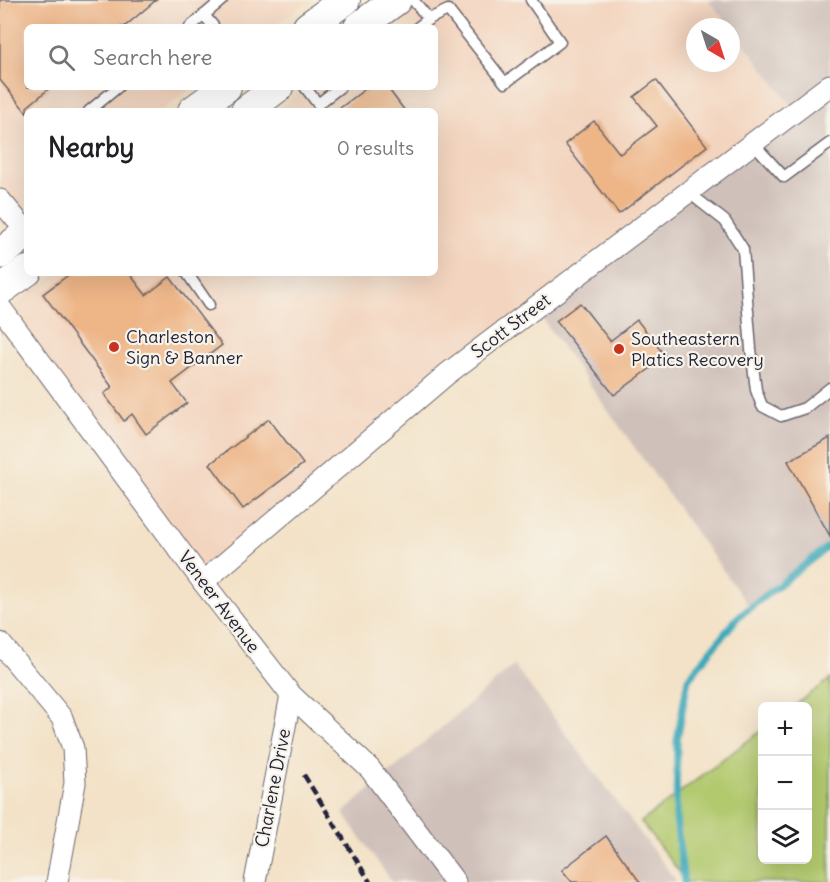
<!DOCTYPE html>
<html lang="en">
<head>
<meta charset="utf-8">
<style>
	:root { --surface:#fff; --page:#f6f6f6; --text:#202124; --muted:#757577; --line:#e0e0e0 }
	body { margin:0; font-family:Delius,sans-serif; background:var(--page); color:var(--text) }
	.controls { position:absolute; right:18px; bottom:18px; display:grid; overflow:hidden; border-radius:9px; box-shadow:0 6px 24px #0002 }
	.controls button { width:54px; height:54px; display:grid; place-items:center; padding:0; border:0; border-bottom:2px solid var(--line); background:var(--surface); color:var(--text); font:30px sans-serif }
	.compass { position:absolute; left:686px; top:18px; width:54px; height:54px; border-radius:50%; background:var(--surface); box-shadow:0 6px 24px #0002; rotate:141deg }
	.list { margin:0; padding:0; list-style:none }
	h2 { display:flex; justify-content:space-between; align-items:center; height:78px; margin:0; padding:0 24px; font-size:26px }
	h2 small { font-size:20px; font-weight:400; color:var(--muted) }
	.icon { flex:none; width:33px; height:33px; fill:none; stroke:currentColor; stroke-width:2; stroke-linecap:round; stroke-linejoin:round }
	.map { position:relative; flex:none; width:830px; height:882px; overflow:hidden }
	.search { position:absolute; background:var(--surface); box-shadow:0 6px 24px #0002; left:24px; top:24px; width:414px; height:66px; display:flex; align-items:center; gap:15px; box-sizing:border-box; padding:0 21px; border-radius:9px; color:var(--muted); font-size:22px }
	.panel { position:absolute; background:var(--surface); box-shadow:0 6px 24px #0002; left:24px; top:108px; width:414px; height:168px; border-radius:9px }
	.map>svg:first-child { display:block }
	.built { fill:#f3d4be }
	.industrial { fill:#cfc0ba }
	.green { fill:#b2c96e; stroke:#6a7654; stroke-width:1.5 }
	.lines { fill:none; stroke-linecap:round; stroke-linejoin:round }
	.stream { stroke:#3ba9ba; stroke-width:7 }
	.building { fill:#eeb587 }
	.service-casing { stroke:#6b656c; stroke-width:13 }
	.minor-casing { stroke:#6b656c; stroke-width:23 }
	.secondary-casing { stroke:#6b656c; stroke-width:32 }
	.service { stroke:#fff; stroke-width:10 }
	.minor { stroke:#fff; stroke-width:21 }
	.secondary { stroke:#fff; stroke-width:30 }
	.rail { stroke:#22223b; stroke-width:4.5; stroke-dasharray:9 4.5; stroke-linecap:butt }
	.poi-dot { fill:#c8321e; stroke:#f7f3e8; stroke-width:2 }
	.labels { text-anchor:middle; stroke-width:4.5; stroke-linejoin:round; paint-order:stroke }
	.street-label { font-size:18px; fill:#22223b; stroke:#f7f3e8 }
	.poi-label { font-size:18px; fill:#22223b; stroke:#f7f3e8; text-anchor:start }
</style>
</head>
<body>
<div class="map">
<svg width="830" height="882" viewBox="0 0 830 882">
	<rect width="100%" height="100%" fill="#f7f3e8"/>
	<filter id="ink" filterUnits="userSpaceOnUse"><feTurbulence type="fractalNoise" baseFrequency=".0167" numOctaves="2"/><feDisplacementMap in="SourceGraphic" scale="12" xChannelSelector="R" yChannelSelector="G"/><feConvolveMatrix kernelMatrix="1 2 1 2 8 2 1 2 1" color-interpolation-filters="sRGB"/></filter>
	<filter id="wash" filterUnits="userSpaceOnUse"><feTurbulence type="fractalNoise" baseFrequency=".008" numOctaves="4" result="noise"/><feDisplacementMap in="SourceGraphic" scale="24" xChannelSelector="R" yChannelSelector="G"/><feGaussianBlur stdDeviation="1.35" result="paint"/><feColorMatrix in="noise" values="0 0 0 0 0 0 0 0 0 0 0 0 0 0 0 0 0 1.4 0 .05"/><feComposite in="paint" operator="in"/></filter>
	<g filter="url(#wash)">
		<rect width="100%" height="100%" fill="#f3e2c7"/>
		<g class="built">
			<path d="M 0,0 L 309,0 L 273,27 L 27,27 L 27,87 L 193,87 L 161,111 L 27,111 L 27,207 L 0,228 Z"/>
			<path d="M 424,0 L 711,0 L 709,2 L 729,27 L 695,27 L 695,63 L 731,63 L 731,29 L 796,110 L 533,306 L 203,582 L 4,312 L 56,273 L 435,273 L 435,111 L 274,111 L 306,87 L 435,87 L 435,27 L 386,27 Z"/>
		</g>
		<g class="industrial">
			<path d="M 711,0 L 830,0 L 830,545 L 750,608 L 533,306 L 795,110 L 731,27 L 709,2 Z"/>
			<path d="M 514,665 L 677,882 L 392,882 L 343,813 Z"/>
		</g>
		<path class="green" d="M 830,679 L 830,882 L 687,882 L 641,822 L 762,730 L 762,860 L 808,860 L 808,706 L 794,706 Z"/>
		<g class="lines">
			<path class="stream" d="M 684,882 L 676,819 L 677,740 L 688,679 L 738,617 L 830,545"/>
		</g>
		<g id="blocks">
			<g class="building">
				<path d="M 0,0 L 156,0 L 124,27 L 27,27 L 27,87 L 51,87 L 27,107 L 27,113 L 0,80 Z"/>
				<path d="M 656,80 L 707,146 L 619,214 L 565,144 L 594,121 L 620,154 L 657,126 L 634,97 Z"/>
				<path d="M 368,87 L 387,87 L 405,111 L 336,111 Z"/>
				<path d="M 71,273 L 129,273 L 146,295 L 170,277 L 222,345 L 172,383 L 187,403 L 146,434 L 132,414 L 124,421 L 104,394 L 112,387 L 43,294 Z"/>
				<path d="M 580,303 L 610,341 L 637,320 L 666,357 L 614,395 L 556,321 Z"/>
				<path d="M 269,419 L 303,464 L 243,509 L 210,464 Z"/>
				<path d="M 830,438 L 830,536 L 788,461 Z"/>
				<path d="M 606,836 L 640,882 L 572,882 L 562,870 Z"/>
			</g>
		</g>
	</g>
	<g filter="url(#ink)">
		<use href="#blocks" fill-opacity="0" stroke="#6b656c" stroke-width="1.5"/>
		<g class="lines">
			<g class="service-casing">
				<g id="service">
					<path d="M 413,0 L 429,19"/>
					<path d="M 204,15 L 214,27"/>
					<path d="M 190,27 L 222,0"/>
					<path d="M 418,27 L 429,19 L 448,10 L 505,83 L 560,42 L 531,0"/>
					<path d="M 305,87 L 318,104 L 340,87"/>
					<path d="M 89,111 L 118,87"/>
					<path d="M 753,143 L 784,177 L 830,143"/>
					<path d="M 688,192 L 725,221 L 743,249 L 751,349 L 756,390 L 762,406 L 781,416 L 805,408 L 830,388"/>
					<path d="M 187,273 L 209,305"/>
				</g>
			</g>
			<g class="minor-casing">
				<g id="minor">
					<path d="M 0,200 L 27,232"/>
					<path d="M 0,307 L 203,582 L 291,695 L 370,769 L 455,882"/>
					<path d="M 203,582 L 447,374 L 830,85"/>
					<path d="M 0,643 L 62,718 L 73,748 L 75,783 L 57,882"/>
					<path d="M 255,882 L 291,695"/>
				</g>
			</g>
			<g class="secondary-casing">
				<g id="secondary">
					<path d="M 308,27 L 345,0"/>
					<path d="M 359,27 L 396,0"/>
					<path d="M 193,111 L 226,87"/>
					<path d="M 246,111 L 278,87"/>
					<path d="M 0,254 L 27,233"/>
					<path d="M 0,290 L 27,271"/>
				</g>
			</g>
			<use href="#service" class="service"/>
			<use href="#minor" class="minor"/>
			<use href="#secondary" class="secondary"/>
			<path class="rail" d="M 304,775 L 370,882"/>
		</g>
	</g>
	<g class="poi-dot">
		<circle cx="114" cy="347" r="6"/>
		<circle cx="619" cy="349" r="6"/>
	</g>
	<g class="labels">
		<g class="street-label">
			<text transform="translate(511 326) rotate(-37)" y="6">Scott Street</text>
			<text transform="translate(219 602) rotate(53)" y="6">Veneer Avenue</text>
			<text transform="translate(273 788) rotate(-79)" y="6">Charlene Drive</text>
		</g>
		<g class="poi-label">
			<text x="126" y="343">Charleston<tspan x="126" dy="21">Sign &amp; Banner</tspan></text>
			<text x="631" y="345">Southeastern<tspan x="631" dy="21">Platics Recovery</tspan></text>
		</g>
	</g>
</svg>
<div class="controls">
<button>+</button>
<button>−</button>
<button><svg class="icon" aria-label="layers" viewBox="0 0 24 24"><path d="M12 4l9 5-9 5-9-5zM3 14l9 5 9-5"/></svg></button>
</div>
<svg class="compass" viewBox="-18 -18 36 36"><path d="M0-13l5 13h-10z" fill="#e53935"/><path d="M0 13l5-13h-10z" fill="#757577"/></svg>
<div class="search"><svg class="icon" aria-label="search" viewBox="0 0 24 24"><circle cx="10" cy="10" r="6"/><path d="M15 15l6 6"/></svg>Search here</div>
<section class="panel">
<h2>Nearby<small>0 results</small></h2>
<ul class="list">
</ul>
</section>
</div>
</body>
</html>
